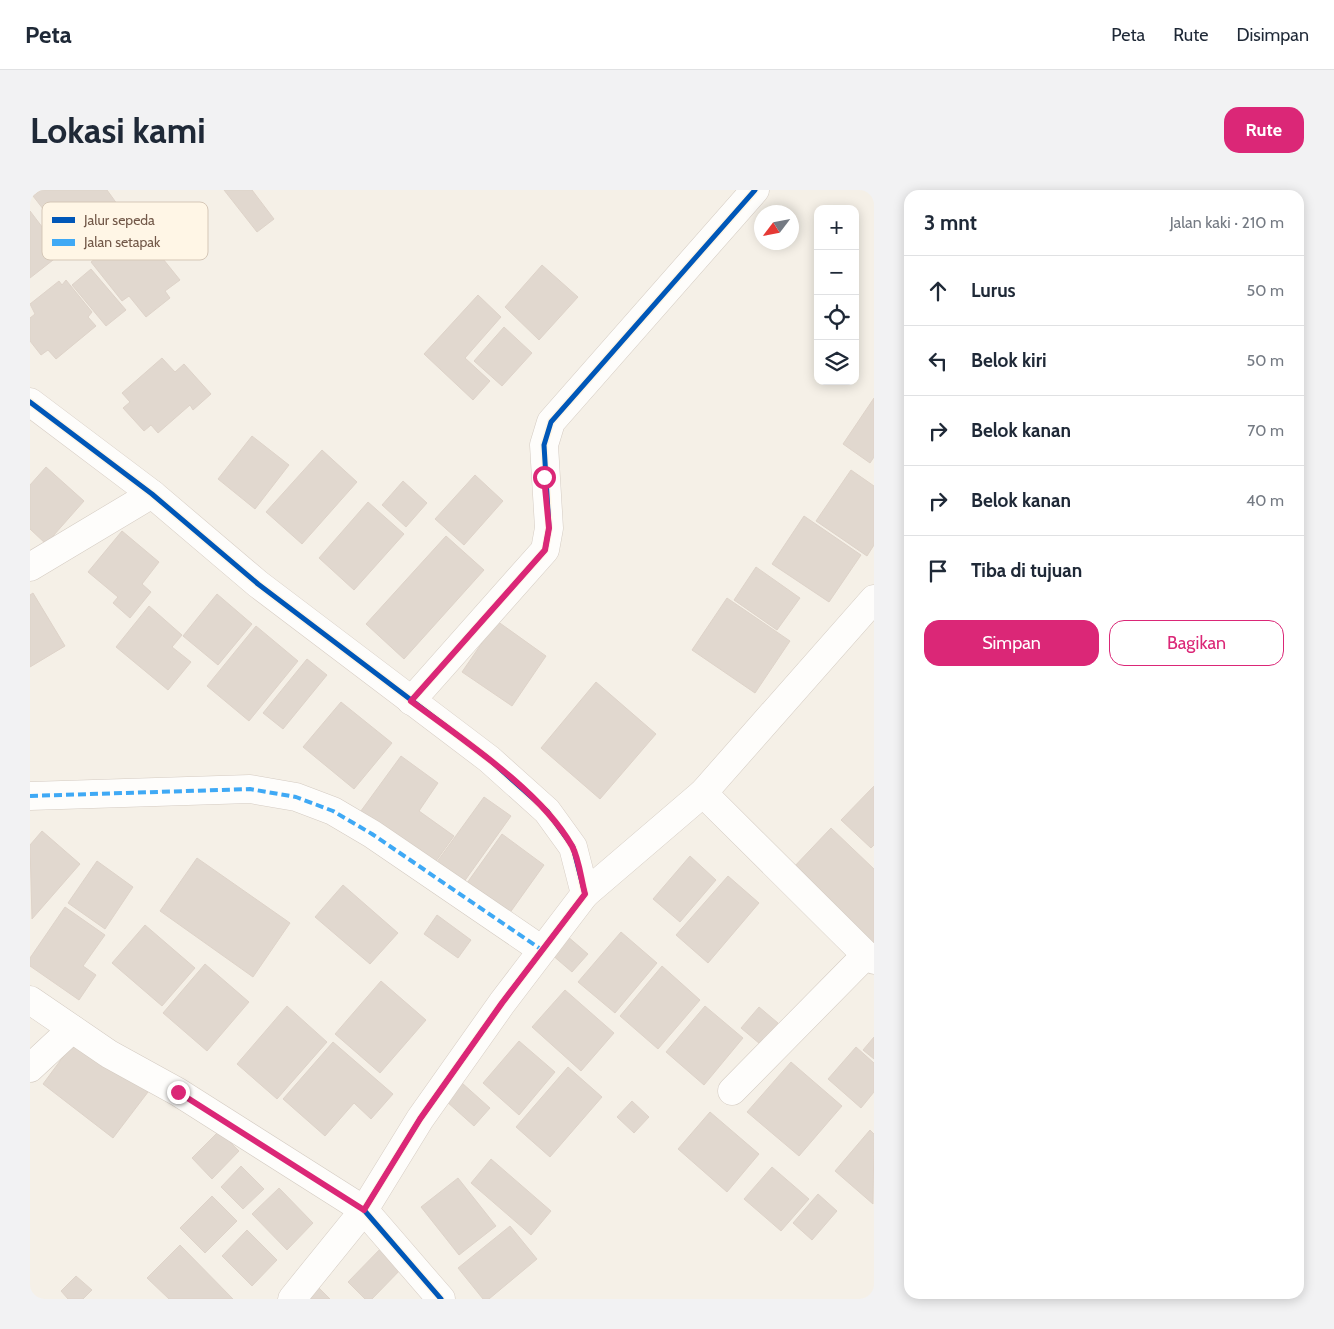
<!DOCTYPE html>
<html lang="id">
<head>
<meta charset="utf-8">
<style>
	:root { --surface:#fff; --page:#f2f2f3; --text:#1f2937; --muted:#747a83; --line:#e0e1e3; --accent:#db2777 }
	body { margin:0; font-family:Cabin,sans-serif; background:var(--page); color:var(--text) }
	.controls { position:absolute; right:15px; top:15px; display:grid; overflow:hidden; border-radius:10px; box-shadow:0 2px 12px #0003 }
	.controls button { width:45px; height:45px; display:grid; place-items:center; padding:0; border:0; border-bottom:1px solid var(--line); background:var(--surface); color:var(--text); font:25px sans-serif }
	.compass { position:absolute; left:724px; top:15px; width:45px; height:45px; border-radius:50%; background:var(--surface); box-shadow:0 2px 12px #0003; rotate:238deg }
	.stop { position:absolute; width:15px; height:15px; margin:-11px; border:4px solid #db2777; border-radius:50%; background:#fff }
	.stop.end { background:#db2777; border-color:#fff; box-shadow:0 1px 5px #0008 }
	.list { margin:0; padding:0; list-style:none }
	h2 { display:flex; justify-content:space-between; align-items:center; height:65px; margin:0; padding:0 20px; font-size:21px }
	h2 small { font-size:16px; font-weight:400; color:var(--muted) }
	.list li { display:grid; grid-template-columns:32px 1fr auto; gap:15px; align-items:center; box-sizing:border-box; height:70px; padding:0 20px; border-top:1px solid var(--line) }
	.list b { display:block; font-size:19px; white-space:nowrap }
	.list em { font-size:16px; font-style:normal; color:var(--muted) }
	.actions { display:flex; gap:10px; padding:15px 20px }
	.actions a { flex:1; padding:11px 0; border:1px solid var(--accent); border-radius:15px; text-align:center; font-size:18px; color:var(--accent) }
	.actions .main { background:var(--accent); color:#fff }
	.icon { flex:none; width:28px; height:28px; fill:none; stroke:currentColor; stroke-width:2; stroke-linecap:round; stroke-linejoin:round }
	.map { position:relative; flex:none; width:844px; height:1109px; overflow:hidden; border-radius:15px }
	header { display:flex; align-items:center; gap:30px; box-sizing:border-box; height:70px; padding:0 25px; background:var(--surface); border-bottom:1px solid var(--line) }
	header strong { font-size:24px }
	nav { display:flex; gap:28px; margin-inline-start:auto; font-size:18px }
	.intro { display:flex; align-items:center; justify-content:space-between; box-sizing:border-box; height:120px; padding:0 30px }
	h1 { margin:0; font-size:35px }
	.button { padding:12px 22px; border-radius:15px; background:var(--accent); color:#fff; font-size:18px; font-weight:700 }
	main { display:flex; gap:30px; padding:0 30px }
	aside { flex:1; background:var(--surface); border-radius:15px; box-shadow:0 2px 12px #0003 }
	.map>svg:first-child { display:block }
	.building { fill:#e1d8cf; stroke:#ded3c9 }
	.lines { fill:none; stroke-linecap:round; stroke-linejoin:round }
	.street-casing { stroke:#d4cbc2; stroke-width:29 }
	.secondary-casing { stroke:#d6ccc3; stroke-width:29 }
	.street { stroke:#fefdfb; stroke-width:28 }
	.secondary { stroke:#fefdfb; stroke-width:28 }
	.quiet { stroke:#3fa9f5; stroke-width:4; stroke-dasharray:8 4; stroke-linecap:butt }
	.cycleway-casing { stroke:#fff6e6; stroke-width:8 }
	.cycleway { stroke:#0057b8; stroke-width:5 }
	.route { stroke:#db2777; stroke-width:6 }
	.key { fill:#fff6e6; stroke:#d5c7b7; stroke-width:1 }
	.key-label { font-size:14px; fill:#725848 }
</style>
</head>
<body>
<header>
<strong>Peta</strong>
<nav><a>Peta</a><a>Rute</a><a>Disimpan</a></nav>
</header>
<div class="intro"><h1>Lokasi kami</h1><a class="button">Rute</a></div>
<main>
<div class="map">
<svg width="844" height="1109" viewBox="0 0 844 1109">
	<rect width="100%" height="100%" fill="#f5f0e7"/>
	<g class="building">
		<path d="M 11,0 L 77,0 L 90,18 L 42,56 L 3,6 Z"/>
		<path d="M 194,0 L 222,0 L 244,29 L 227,42 Z"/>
		<path d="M 0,21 L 32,63 L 0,88 Z"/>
		<path d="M 119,26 L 137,50 L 125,59 L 150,90 L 135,101 L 140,108 L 116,127 L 99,106 L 92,111 L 61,72 Z"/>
		<path d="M 512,75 L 548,107 L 509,150 L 475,117 Z"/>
		<path d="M 61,79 L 96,120 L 76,136 L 42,95 Z"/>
		<path d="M 36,90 L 62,122 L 58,127 L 66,136 L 26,169 L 18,160 L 11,165 L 0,151 L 0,128 L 5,124 L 0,114 L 29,91 L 32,95 Z"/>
		<path d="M 448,105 L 471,127 L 435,168 L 460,191 L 443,210 L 394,164 Z"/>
		<path d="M 474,137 L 502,163 L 472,196 L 444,171 Z"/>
		<path d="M 132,168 L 145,182 L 154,174 L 181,204 L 163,220 L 160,215 L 128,243 L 121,235 L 114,241 L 93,218 L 100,212 L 92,203 Z"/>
		<path d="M 844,208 L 844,267 L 840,273 L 813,254 Z"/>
		<path d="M 222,246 L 259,275 L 225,319 L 188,289 Z"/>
		<path d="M 292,260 L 327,292 L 272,354 L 236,322 Z"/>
		<path d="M 16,277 L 54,311 L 16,354 L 0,339 L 0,295 Z"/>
		<path d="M 821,280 L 844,296 L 844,355 L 837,366 L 786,331 Z"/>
		<path d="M 445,285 L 473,311 L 434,355 L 405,329 Z"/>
		<path d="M 373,291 L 397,313 L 376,337 L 352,315 Z"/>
		<path d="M 338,312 L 374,344 L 324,400 L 289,368 Z"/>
		<path d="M 774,326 L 831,365 L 799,412 L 742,374 Z"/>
		<path d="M 92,341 L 129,372 L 112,394 L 121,402 L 100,428 L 83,413 L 88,407 L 58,382 Z"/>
		<path d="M 416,346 L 454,380 L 374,469 L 336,434 Z"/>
		<path d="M 726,377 L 770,408 L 747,440 L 704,410 Z"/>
		<path d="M 3,403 L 35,456 L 0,477 L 0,405 Z"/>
		<path d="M 187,404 L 222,434 L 188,475 L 153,446 Z"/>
		<path d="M 697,408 L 760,451 L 725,503 L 662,460 Z"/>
		<path d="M 119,416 L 152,445 L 142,457 L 161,472 L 138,500 L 86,457 Z"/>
		<path d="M 467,431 L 516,466 L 482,516 L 432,482 Z"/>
		<path d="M 226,436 L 268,471 L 219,531 L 177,496 Z"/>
		<path d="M 277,469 L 297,485 L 253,539 L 233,523 Z"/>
		<path d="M 566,492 L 626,544 L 570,609 L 511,558 Z"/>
		<path d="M 311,512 L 362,553 L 324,599 L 273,557 Z"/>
		<path d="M 371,566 L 408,593 L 389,621 L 424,646 L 401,678 L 328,625 Z"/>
		<path d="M 844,596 L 844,655 L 841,658 L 811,630 Z"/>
		<path d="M 454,607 L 481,626 L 431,696 L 404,676 Z"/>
		<path d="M 801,638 L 844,679 L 844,756 L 762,679 Z"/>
		<path d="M 12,641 L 50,674 L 2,729 L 0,655 Z"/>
		<path d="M 472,644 L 514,675 L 479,724 L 437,693 Z"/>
		<path d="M 660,666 L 686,690 L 650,732 L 623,709 Z"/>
		<path d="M 167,668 L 260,733 L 223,787 L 130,721 Z"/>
		<path d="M 67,671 L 103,697 L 75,739 L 38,713 Z"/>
		<path d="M 698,686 L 729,713 L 678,773 L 646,745 Z"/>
		<path d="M 313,695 L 368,743 L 340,774 L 285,727 Z"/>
		<path d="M 35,717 L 75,745 L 53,776 L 66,785 L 49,810 L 0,776 L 0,768 Z"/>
		<path d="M 407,725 L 441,750 L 428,768 L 394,744 Z"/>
		<path d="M 115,735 L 165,778 L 132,816 L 82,773 Z"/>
		<path d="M 591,742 L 627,773 L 585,823 L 548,792 Z"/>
		<path d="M 537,746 L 558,764 L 542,782 L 521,764 Z"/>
		<path d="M 175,774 L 219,812 L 177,861 L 133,823 Z"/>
		<path d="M 632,776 L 670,810 L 628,859 L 590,826 Z"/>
		<path d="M 351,791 L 396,830 L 350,883 L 305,844 Z"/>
		<path d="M 535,800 L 584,843 L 551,881 L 502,837 Z"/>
		<path d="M 257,816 L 297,852 L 247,909 L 207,874 Z"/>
		<path d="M 675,816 L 713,848 L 674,895 L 636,862 Z"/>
		<path d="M 729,817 L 748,833 L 730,854 L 711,838 Z"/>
		<path d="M 844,847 L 844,869 L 833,860 Z"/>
		<path d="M 47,848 L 118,902 L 83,948 L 13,894 Z"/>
		<path d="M 489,851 L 525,882 L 489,925 L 453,893 Z"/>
		<path d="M 303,852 L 363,904 L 341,929 L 324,913 L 295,946 L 253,909 Z"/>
		<path d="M 826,857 L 844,873 L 844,902 L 831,918 L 798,889 Z"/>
		<path d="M 761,872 L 812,916 L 769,966 L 717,922 Z"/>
		<path d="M 538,877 L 572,907 L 520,967 L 486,937 Z"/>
		<path d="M 432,893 L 460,918 L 444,936 L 416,911 Z"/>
		<path d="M 602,911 L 619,927 L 604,943 L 587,927 Z"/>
		<path d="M 680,922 L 729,964 L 697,1002 L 648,959 Z"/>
		<path d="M 840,940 L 844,944 L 843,1014 L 805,981 Z"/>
		<path d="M 189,941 L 209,961 L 182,989 L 162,968 Z"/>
		<path d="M 461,969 L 521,1021 L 501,1045 L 441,993 Z"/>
		<path d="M 211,976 L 234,999 L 213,1019 L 191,997 Z"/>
		<path d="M 742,977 L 779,1009 L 751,1041 L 714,1009 Z"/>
		<path d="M 428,988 L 466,1036 L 429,1065 L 391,1017 Z"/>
		<path d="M 249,998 L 283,1033 L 257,1060 L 222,1024 Z"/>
		<path d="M 788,1004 L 807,1021 L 782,1050 L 763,1033 Z"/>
		<path d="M 182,1006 L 207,1031 L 175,1063 L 150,1038 Z"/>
		<path d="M 480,1036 L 507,1069 L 459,1109 L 453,1109 L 428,1078 Z"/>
		<path d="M 217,1040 L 247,1070 L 222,1096 L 192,1066 Z"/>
		<path d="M 150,1055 L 203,1109 L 139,1109 L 117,1088 Z"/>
		<path d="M 354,1055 L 375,1075 L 342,1109 L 335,1109 L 318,1092 Z"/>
		<path d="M 46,1086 L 62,1100 L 53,1109 L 38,1109 L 31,1101 Z"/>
		<path d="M 288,1097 L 300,1109 L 276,1109 Z"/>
	</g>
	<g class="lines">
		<g class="street-casing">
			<g id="street">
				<path d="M 0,377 L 122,304"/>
				<path d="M 381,511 L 515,360 L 519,338 L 514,255 L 521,232 L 725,0"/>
				<path d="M 673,603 L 836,765 L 844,770"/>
				<path d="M 0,606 L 220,599 L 266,607 L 303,621 L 342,644 L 512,760"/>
				<path d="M 555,704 L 673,603 L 844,409"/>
				<path d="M 0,810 L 79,864 L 148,902 L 334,1020 L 262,1109"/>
				<path d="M 0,878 L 42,839"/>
				<path d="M 702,901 L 836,765"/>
			</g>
		</g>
		<g class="secondary-casing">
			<path id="secondary" d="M 0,212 L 122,304 L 228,394 L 459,569 L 517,621 L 543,657 L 555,704 L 472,813 L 390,929 L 334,1020 L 411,1109"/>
		</g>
		<use href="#street" class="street"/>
		<use href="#secondary" class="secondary"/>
		<path class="quiet" d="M 0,606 L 220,599 L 266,607 L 303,621 L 342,644 L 512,760"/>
		<g class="cycleway-casing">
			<g id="cycleway">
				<path d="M 0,212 L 122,304 L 228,394 L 459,569 L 517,621 L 543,657 L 555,704 L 472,813 L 390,929 L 334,1020 L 411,1109"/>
				<path d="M 381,511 L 515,360 L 519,338 L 514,255 L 521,232 L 725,0"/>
			</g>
		</g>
		<use href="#cycleway" class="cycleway"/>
	</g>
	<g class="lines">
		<path class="route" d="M 148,902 L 334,1020 L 390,929 L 472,813 L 555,704 C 551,689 549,669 542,656 C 511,601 432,549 381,511 L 515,360 L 519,338 L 514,287"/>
	</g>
	<rect x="12" y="12" width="166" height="58" rx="8" class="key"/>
	<rect x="22" y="27" width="23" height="6" fill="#0057b8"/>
	<rect x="22" y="49" width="23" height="7" fill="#3fa9f5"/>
	<g class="key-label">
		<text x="54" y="35">Jalur sepeda</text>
		<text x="54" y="57">Jalan setapak</text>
	</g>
</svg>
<div class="controls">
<button>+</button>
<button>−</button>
<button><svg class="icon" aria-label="locate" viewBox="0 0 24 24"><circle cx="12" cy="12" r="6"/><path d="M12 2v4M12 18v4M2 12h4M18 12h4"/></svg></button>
<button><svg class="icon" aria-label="layers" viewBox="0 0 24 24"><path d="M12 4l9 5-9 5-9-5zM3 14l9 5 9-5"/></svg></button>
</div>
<svg class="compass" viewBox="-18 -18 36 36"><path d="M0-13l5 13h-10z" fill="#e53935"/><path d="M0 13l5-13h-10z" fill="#747a83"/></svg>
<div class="stop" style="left:514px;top:287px"></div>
<div class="stop end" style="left:148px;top:902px"></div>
</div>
<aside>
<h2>3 mnt<small>Jalan kaki · 210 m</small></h2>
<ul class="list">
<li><svg class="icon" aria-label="ahead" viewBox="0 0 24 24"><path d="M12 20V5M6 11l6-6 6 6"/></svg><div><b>Lurus</b></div><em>50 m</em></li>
<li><svg class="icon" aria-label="left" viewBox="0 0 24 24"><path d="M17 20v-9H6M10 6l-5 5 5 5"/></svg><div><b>Belok kiri</b></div><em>50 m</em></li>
<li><svg class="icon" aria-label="right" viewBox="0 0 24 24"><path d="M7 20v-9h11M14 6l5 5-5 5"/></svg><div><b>Belok kanan</b></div><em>70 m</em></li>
<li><svg class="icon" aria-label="right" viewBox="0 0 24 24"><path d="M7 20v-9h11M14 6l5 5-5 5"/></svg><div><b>Belok kanan</b></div><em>40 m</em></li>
<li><svg class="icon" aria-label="arrive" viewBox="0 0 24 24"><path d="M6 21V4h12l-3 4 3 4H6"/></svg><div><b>Tiba di tujuan</b></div></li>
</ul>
<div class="actions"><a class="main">Simpan</a><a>Bagikan</a></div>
</aside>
</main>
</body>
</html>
